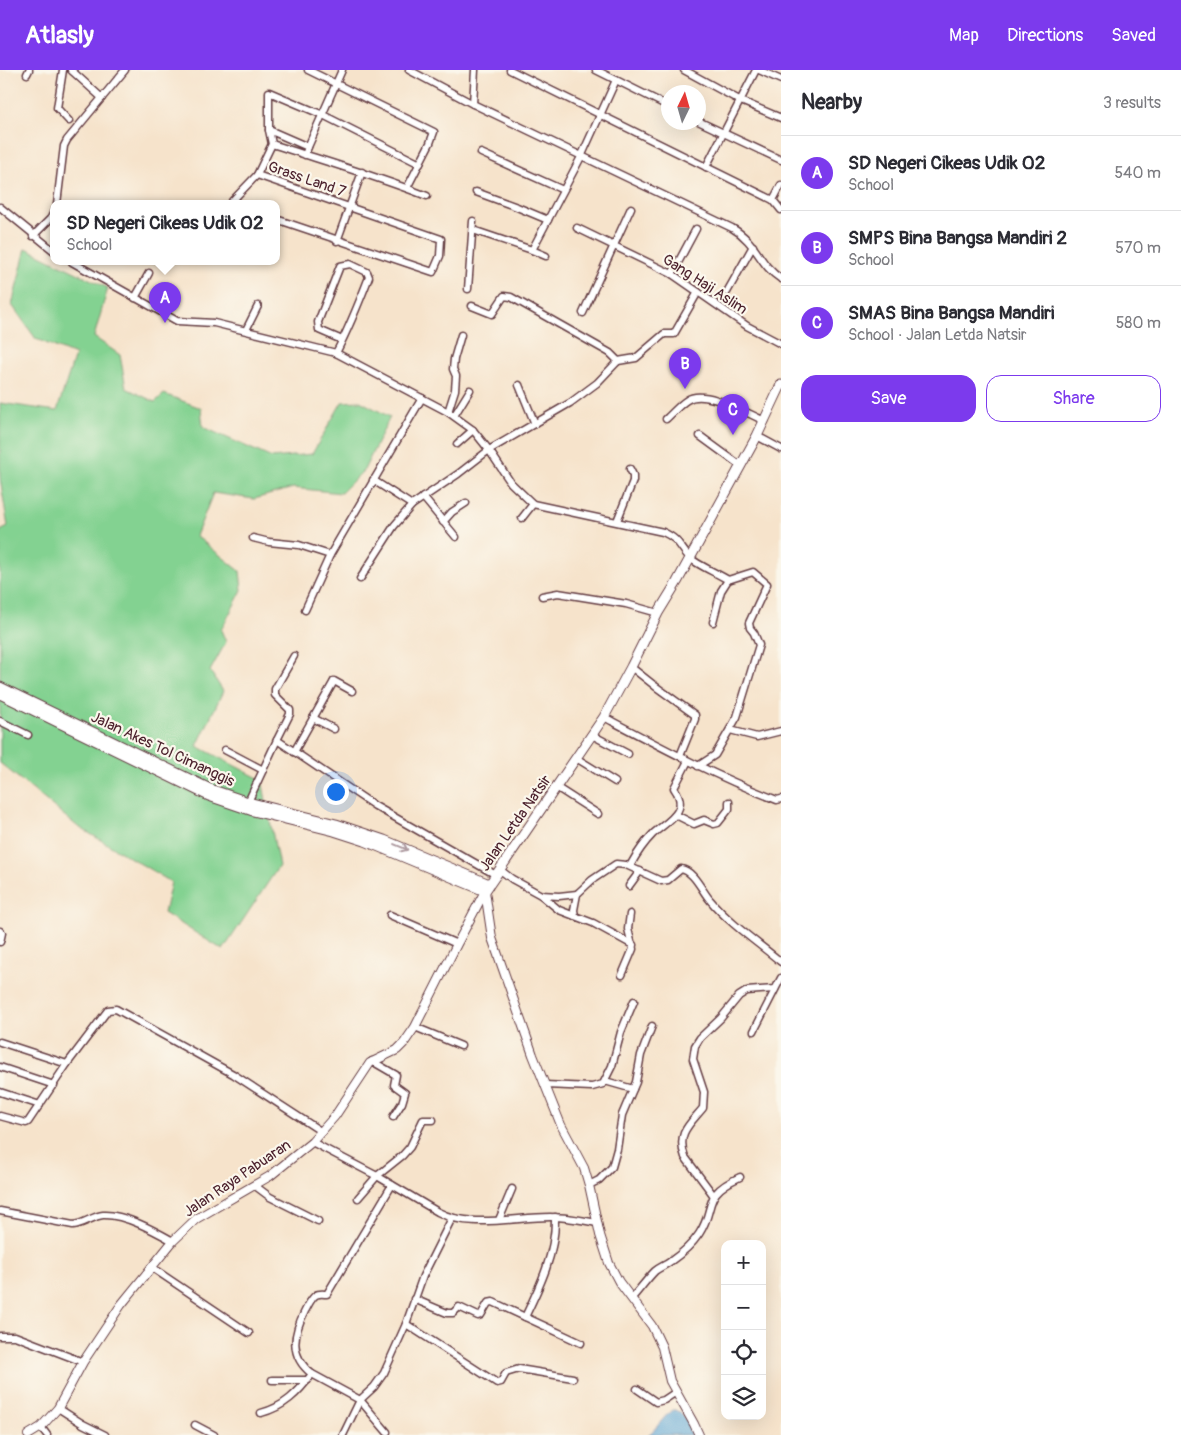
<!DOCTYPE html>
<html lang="en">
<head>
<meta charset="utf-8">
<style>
	:root { --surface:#fff; --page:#f2f2f3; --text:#2b2b33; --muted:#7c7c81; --line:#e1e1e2; --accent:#7c3aed }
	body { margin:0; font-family:Pangolin,sans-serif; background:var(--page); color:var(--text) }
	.controls { position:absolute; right:15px; bottom:15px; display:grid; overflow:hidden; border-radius:10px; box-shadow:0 5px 20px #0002 }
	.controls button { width:45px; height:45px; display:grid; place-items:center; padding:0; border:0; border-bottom:1px solid var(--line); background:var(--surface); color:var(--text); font:25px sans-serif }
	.compass { position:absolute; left:661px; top:15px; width:45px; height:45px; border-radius:50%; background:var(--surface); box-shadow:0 5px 20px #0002; rotate:5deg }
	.you { position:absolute; left:335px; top:721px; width:18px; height:18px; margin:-12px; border:4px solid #fff; border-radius:50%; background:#1a73e8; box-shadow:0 0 0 8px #1a73e833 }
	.badge { display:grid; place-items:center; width:32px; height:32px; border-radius:50%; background:var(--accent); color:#fff; font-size:16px; font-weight:700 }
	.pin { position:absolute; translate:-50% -41px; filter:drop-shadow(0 1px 2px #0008) }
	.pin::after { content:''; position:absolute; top:26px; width:18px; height:15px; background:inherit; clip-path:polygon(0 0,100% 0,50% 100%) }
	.popup { position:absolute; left:50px; top:130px; width:230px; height:65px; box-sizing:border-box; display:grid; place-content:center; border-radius:10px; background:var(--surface); filter:drop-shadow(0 1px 4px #0005); font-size:16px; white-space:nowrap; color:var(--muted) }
	.popup b { font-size:19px; color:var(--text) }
	.popup::after { content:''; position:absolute; left:50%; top:100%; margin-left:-10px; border:10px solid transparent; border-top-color:var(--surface) }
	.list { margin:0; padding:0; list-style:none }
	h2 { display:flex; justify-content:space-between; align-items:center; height:65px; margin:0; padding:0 20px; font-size:21px }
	h2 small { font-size:16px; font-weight:400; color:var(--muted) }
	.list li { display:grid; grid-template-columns:32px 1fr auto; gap:15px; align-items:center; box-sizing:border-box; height:75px; padding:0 20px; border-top:1px solid var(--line) }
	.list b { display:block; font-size:19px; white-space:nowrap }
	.list p { margin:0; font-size:16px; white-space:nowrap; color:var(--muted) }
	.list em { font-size:16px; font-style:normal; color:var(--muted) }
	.actions { display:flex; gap:10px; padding:15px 20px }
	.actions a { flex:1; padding:11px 0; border:1px solid var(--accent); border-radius:15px; text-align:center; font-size:18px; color:var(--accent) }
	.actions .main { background:var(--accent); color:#fff }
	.icon { flex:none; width:28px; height:28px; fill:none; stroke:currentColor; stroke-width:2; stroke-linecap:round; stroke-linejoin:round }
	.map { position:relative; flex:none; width:781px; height:1365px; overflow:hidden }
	header { display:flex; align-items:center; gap:30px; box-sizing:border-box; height:70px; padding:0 25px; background:var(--accent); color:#fff }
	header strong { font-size:24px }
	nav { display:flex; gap:28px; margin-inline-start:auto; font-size:18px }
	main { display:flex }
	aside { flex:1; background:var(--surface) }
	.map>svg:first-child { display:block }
	.green { fill:#83d291; stroke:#66785e }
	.water { fill:#5ca4d3; stroke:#53627f }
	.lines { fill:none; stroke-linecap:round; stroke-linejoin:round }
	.minor-casing { stroke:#643c43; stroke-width:9 }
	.tertiary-casing { stroke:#643c43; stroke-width:10 }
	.secondary-casing { stroke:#643c43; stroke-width:11 }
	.minor { stroke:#fff; stroke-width:6 }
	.tertiary { stroke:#fff; stroke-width:8 }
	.secondary { stroke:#fff; stroke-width:9 }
	.oneway { stroke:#ae9aa0 }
	.labels { text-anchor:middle; stroke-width:4.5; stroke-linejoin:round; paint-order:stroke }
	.street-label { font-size:15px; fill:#4a1f2b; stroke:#fbf7ec }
</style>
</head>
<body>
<header>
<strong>Atlasly</strong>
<nav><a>Map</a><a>Directions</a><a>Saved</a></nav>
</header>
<main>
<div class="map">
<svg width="781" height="1365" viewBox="0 0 781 1365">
	<rect width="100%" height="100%" fill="#fbf7ec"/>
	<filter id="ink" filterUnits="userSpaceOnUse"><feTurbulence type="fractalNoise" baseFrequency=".02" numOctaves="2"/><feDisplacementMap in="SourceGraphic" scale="10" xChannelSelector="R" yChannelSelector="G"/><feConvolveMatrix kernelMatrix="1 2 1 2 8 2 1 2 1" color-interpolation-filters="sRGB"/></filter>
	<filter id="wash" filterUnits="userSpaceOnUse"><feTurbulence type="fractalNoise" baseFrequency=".0096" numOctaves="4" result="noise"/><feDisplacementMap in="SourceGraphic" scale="20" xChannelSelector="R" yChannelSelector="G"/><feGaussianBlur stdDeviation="1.12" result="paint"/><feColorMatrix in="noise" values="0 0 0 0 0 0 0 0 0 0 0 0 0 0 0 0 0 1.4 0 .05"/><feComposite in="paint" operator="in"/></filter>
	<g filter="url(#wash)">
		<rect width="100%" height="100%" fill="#f6e3cb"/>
		<path class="green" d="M 26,178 L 108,218 L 94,267 L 120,285 L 126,318 L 155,332 L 164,324 L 201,338 L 203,357 L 272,388 L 312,384 L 342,332 L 360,331 L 390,347 L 364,400 L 341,423 L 293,418 L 254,429 L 213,423 L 196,466 L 240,501 L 242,520 L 221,560 L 226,572 L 210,601 L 223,621 L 197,676 L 262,710 L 279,796 L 223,880 L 164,843 L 171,812 L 77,756 L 0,693 L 0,461 L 8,457 L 0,408 L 0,333 L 57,341 L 75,285 L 36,269 L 12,235 Z"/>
		<path class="water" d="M 673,1340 L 677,1340 L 688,1351 L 695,1365 L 648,1365 C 658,1358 663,1346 673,1340 Z"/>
	</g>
	<g filter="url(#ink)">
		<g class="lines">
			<g class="minor-casing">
				<g id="minor">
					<path d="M 63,0 L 57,38 L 69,51"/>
					<path d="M 71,0 L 102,28"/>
					<path d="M 308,0 L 434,62 L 430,73 L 407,118"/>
					<path d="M 409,0 L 473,34 L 732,158 C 757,172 759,195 781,209"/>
					<path d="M 510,0 L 773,130 L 781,140"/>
					<path d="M 596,0 L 668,36"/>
					<path d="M 684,0 L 741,31 L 781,48"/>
					<path d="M 759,0 L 781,10"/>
					<path d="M 27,4 L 29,0"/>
					<path d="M 473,34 L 475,0"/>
					<path d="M 698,51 L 781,90"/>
					<path d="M 269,60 L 269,22 L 323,45 L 420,94"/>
					<path d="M 308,77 L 342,0"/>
					<path d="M 481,83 L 563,120"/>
					<path d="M 305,85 L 308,77 L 269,60 L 272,74 C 324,91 376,106 427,126"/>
					<path d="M 706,97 L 756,0"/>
					<path d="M 257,105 L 441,169 L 440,186 L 433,202 L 276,149"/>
					<path d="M 476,122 L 517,137 L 548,150"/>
					<path d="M 773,130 L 781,115"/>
					<path d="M 57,134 L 64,76 L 67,70 L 125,0"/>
					<path d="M 234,134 L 232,131 L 257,105 L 272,74"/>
					<path d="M 0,137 L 54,181"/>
					<path d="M 577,158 L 672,204 L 747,256 L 781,274"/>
					<path d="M 473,160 L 532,180 L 546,186"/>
					<path d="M 33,166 L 51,148 L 54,141"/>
					<path d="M 337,171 L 362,102"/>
					<path d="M 532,180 L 581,87 L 616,10"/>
					<path d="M 72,192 L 177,251 L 214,253 L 336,283 L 448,342 L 473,360 L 489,380 L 511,413 L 533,434 L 663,462 C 680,470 678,475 689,487 C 697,495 717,503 728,510 L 753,502 L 767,514 L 749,553 L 750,558 L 754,563 L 759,575 L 737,647 L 715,685 L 698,696"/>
					<path d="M 672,204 L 696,159"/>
					<path d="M 468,219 L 473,151"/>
					<path d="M 727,222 L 753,176"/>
					<path d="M 135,228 L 149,203"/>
					<path d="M 583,243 L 631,138"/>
					<path d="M 246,260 L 258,236"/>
					<path d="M 336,283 C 349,258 359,233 369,207 L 367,202 L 350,194 L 340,196 L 318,252 L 319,260 L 342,270"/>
					<path d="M 618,291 L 636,288 L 664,264 L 674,264 L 698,222"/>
					<path d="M 519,315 L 535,354"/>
					<path d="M 448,342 L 455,320 L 456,306 L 453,299 L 454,289 L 461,265"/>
					<path d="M 454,346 L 470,320"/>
					<path d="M 666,349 C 673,343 679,335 687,330 C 705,318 746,343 765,351"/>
					<path d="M 700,366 L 741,396"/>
					<path d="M 757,366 L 781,379"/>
					<path d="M 457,374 L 473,360"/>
					<path d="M 373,410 L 412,435"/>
					<path d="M 423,427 L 456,467"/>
					<path d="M 522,448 L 533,434"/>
					<path d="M 617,451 L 633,411 L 633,405 L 630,399"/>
					<path d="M 443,452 L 452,442 L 466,433"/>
					<path d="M 253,468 L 269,472 L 299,475 L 330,485 L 422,328"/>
					<path d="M 360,509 L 394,456 L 412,435 L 458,404 L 489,380 L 570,333 L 597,313 L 618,291 L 610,283 L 511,227 L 504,226 L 492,244 L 472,236"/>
					<path d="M 542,526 L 558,523 L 626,534 L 658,543"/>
					<path d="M 305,540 L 330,485"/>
					<path d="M 713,552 L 721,521 L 728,510"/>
					<path d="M 631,597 L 655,616 L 695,645 L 695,649 L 680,686"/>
					<path d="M 604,647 C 661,677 717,707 777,730 L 781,729"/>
					<path d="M 313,648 L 334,659"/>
					<path d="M 0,651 L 28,665"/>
					<path d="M 730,660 L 757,667 L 781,661"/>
					<path d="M 592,665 L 628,684"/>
					<path d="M 277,670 L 290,644 L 290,640 L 275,625 L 275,619 L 294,586"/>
					<path d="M 225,680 L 263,700"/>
					<path d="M 294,682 L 333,613 L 334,611 L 352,621"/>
					<path d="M 576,688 L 615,712"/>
					<path d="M 556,717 L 598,744"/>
					<path d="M 248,732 L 277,670 L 375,736 L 496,805"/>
					<path d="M 676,745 L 694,754 L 704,750 L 714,754 L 718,753 L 729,739 L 729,732"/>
					<path d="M 630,796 C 636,785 643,774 653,764 C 667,751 691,741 674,718 L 688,691"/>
					<path d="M 499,799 L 512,809 L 541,825 L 559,840 L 593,853 L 633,875"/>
					<path d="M 629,816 L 640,801"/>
					<path d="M 541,825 L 559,826 L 577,824"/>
					<path d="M 390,845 L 457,874"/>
					<path d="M 575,846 L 574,840 L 577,824 L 592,810 L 616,794 L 626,795 L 661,811 L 668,810 L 681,799 C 694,801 702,821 710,830 C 730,854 757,872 781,892"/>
					<path d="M 0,861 L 2,863 L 0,872"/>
					<path d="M 622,905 L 633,879 L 628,859 L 630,844"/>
					<path d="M 415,957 L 461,976"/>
					<path d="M 754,961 L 781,908"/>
					<path d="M 0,972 L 67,994"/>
					<path d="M 372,991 L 396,1005 L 394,1015 L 405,1023 L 402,1033 L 393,1047"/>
					<path d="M 0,997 L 54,1015"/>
					<path d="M 605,1011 L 633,1019"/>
					<path d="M 545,1015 L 592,1017 L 603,1014 L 612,996 L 621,962 L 634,931"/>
					<path d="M 0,1022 L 40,1035"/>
					<path d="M 0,1046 L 26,1053 L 28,1052 L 67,994 L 108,940 L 116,939 L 233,1004 L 322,1062"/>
					<path d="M 312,1072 L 377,1106 L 438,1142 C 469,1159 516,1147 550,1147 C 566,1147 582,1150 597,1153"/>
					<path d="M 254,1115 L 270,1127 L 318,1151"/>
					<path d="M 589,1115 L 599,1110 L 612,1097 L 617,1079 L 622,1045 L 636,1012 L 641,985 L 652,956"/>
					<path d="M 714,1126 L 685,1087 C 676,1063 690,1054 703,1038 L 704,1022 L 693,989 L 695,976 L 700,968 L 721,948 L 739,926 L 747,921 L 775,919"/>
					<path d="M 358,1128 L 377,1106 L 402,1086 L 410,1077 L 423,1050 L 433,1050"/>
					<path d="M 0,1141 L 73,1155 C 84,1154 93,1146 103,1145 C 125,1144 155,1161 173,1171"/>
					<path d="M 499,1150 L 512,1119"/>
					<path d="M 151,1197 L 249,1263"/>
					<path d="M 632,1228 C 640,1219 647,1209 655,1201 C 660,1197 666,1195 671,1191 C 681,1184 693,1173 699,1164 C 717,1137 700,1125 740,1107"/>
					<path d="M 414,1229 L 447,1243 L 453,1243 L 459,1237 L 478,1246 L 481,1245 L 488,1233 L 493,1232 L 581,1273"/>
					<path d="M 525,1247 C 540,1216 556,1183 555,1147"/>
					<path d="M 406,1254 L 497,1313 L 501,1312 L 506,1303 L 519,1299 L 573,1308"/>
					<path d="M 0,1266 L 15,1266 L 83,1292"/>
					<path d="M 272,1310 L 308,1310"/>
					<path d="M 637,1319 L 656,1332 L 664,1330 L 676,1322"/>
					<path d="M 58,1338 L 83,1354 L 105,1365"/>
					<path d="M 261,1343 C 284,1337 298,1323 312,1304"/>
					<path d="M 195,1355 L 214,1365"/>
					<path d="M 41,1357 L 47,1365"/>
					<path d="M 387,1362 L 360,1330 L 312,1304 C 289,1286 293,1264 305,1241 C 308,1236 311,1228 316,1225 C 319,1223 324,1224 327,1224 L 392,1115"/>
					<path d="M 343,1365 L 360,1330 L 374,1317 L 384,1303 L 406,1254 L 423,1206 L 452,1148"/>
				</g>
			</g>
			<g class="tertiary-casing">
				<g id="tertiary">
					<path d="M 485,821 L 492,868 L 498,885 L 533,985 L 561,1055 L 584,1098 L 589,1115 L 600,1165 L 609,1193 L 619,1212 L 652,1256 L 662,1277 L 670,1311 L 694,1354 L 699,1365"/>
					<path d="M 28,1365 L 41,1357 L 58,1338 L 83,1292 L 121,1235 L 173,1171 L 196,1149 L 270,1106 L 312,1072 L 335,1046 L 370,993 L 397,980 L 404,973 L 415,957 L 457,874 L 485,821"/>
				</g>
			</g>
			<g class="secondary-casing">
				<g id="secondary">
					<path d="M 0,617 L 210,719 L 248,732 L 336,754 L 384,770 L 489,814"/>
					<path d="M 0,624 L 209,726 L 253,741 L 334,761 L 365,771 L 485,821 L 604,647 L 631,597 L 658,543 L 677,512 L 757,366 L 781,315"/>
				</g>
			</g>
			<use href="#minor" class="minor"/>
			<use href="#tertiary" class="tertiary"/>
			<use href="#secondary" class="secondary"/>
		</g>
		<defs><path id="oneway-shaft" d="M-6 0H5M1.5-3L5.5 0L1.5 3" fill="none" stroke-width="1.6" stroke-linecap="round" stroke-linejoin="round" transform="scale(1.25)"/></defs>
		<use class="oneway" href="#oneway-shaft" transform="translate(401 777) rotate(23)"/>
	</g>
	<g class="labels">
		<g class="street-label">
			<text transform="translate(307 109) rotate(19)" y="5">Grass Land 7</text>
			<text transform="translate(705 214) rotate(33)" y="5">Gang Haji Aslim</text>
			<text transform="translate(163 679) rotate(25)" y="5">Jalan Akes Tol Cimanggis</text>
			<text transform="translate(515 753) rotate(-55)" y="5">Jalan Letda Natsir</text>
			<text transform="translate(237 1108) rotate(-34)" y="5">Jalan Raya Pabuaran</text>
		</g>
	</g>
</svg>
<div class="controls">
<button>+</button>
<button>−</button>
<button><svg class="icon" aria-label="locate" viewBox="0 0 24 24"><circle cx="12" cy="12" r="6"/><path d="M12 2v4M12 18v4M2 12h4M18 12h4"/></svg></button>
<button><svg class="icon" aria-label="layers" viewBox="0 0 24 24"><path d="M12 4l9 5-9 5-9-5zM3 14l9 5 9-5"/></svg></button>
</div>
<svg class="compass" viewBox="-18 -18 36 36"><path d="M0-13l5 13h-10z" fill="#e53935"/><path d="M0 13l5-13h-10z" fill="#7c7c81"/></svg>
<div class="you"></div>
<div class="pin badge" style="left:165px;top:253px">A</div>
<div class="popup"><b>SD Negeri Cikeas Udik 02</b>School</div>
<div class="pin badge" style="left:685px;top:319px">B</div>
<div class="pin badge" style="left:733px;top:365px">C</div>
</div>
<aside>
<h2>Nearby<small>3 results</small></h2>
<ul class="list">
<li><span class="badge">A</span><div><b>SD Negeri Cikeas Udik 02</b><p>School</p></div><em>540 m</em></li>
<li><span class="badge">B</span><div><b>SMPS Bina Bangsa Mandiri 2</b><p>School</p></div><em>570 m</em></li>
<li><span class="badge">C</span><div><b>SMAS Bina Bangsa Mandiri</b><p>School · Jalan Letda Natsir</p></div><em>580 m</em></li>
</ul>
<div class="actions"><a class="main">Save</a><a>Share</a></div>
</aside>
</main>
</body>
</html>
